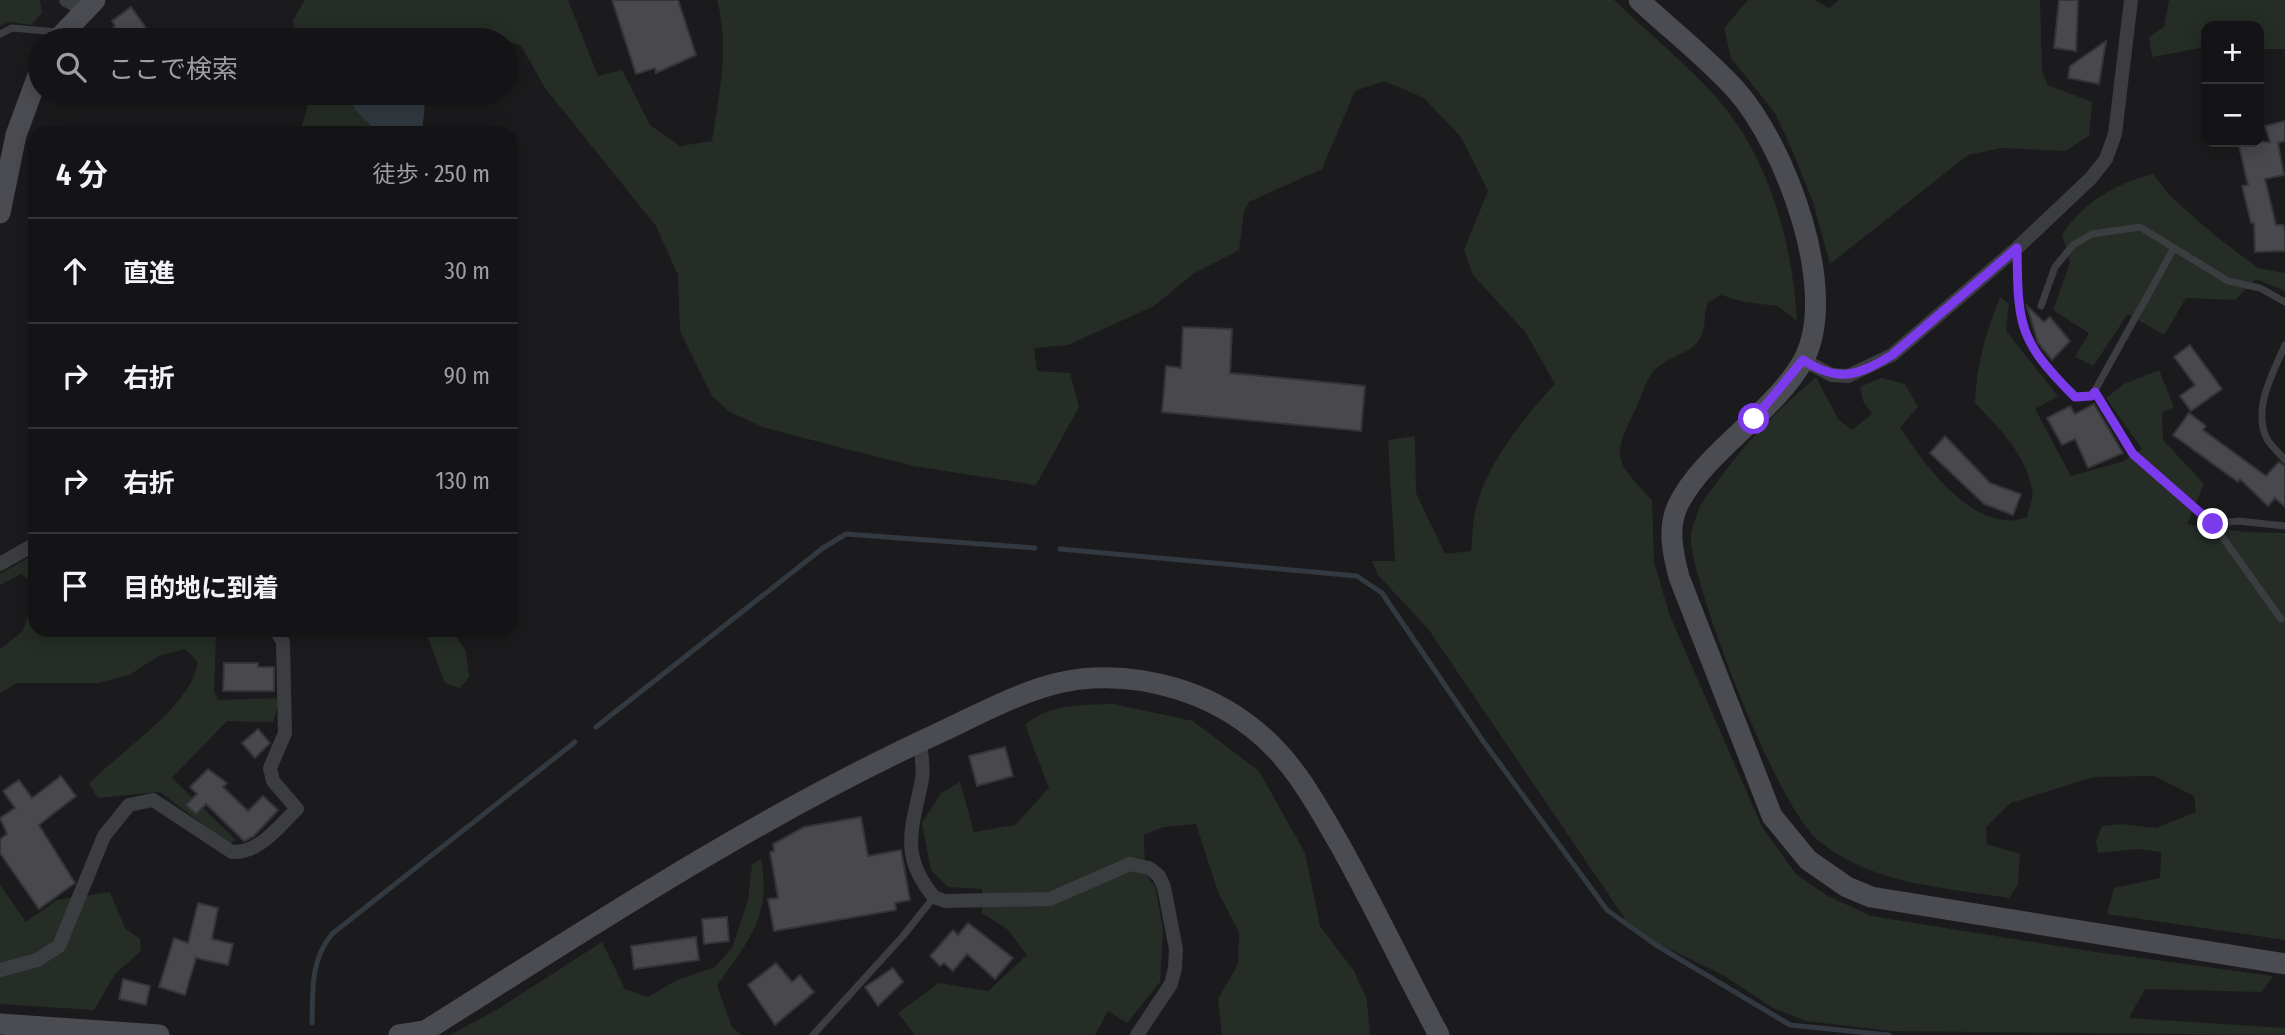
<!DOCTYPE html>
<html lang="ja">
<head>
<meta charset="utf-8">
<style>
	:root { --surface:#141416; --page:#1d1d1f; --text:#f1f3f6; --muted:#9d9ea1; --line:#333335 }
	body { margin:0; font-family:"Fira Sans Condensed","Noto Sans JP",sans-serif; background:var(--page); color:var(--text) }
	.controls { position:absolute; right:21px; top:21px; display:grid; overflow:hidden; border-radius:14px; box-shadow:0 4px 18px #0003 }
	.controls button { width:63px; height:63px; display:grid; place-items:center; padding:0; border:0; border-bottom:2px solid var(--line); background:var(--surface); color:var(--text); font:35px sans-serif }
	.stop { position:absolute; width:21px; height:21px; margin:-16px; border:5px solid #7c3aed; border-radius:50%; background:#fff }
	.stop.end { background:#7c3aed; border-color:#fff; box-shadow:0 2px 7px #0008 }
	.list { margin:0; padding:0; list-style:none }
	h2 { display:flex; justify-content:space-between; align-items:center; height:91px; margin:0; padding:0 28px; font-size:30px }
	h2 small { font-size:23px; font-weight:400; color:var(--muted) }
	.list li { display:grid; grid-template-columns:46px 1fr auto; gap:21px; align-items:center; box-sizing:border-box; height:105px; padding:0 28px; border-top:2px solid var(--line) }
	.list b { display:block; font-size:26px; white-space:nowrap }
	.list em { font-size:23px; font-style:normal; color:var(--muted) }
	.icon { flex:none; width:38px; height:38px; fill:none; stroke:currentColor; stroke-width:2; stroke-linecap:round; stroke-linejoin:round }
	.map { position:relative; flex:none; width:2285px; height:1035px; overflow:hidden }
	.search { position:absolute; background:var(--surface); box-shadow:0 4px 18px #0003; left:28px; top:28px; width:490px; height:77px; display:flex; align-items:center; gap:18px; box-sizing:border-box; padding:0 24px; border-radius:38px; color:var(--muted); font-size:26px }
	.panel { position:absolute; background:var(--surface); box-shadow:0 4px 18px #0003; left:28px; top:126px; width:490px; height:511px; border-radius:21px }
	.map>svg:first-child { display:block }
	.green { fill:#252d26 }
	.water { fill:#323940 }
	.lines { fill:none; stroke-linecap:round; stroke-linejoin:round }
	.stream { stroke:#323940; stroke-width:5 }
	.building { fill:#48484d; stroke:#353539; stroke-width:2 }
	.lane { stroke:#3c3d41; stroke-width:7 }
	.street { stroke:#3c3d41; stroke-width:14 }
	.secondary { stroke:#4b4c51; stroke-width:21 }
	.route { stroke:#7c3aed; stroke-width:9 }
</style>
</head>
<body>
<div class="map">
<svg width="2285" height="1035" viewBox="0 0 2285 1035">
	<rect width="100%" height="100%" fill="#1b1b1d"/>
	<g class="green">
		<path d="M 0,0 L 40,0 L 42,13 L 31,25 L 9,22 L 0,26 Z"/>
		<path d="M 305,0 L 568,0 L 598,76 L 622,70 L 650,125 L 680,146 L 712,141 C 719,95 730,46 717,0 L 1614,0 C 1652,37 1711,83 1739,127 C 1776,184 1793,254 1797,321 L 1778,306 L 1744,302 L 1721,295 L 1708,302 C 1703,316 1707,333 1697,343 C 1686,355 1664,358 1652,373 C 1645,382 1642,397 1636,408 C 1611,459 1614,459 1652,500 L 1654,562 L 1670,616 L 1762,827 L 1796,874 L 1826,895 L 1871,916 L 2089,951 L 2273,976 L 2262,992 L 2145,989 L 2129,1018 L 2285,1028 L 2285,1035 L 1891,1031 L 1806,1021 L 1773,1008 L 1723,975 L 1634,932 L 1429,630 L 1378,575 L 1372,561 L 1395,561 L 1388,440 L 1415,436 L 1416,493 L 1445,554 L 1471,551 C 1473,538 1472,525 1475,513 C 1483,468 1525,416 1555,384 L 1526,333 L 1473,275 L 1464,250 L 1488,191 L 1461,137 L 1424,98 L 1384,81 L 1355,91 L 1322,169 L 1249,202 L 1244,211 L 1239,250 L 1193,274 L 1154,306 L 1068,345 L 1034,348 L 1037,371 L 1070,373 L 1079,407 L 1036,485 L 913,466 L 765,428 L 730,412 L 712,396 L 680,331 L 678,275 L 656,226 L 545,88 L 521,46 L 497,36 L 493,40 L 297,40 L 293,20 Z"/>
		<path d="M 1748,0 L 1814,0 L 1829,8 L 1839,0 L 2040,0 L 2042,72 L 2048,85 L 2092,102 L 2089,136 L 2065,151 L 2001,148 L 1968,155 L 1830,264 L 1813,202 L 1792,150 L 1775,113 L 1731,58 L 1724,28 Z"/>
		<path d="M 2169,0 L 2285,0 L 2285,49 L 2259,49 L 2259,26 L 2206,26 L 2206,47 L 2152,57 L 2149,37 L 2164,27 Z"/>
		<path d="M 308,93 L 350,93 L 355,110 L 379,133 L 300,133 L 309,101 Z"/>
		<path d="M 2153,174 L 2170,196 L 2213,234 L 2258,268 L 2285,273 L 2285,291 L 2256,279 L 2235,300 L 2186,298 L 2164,335 L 2128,314 L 2093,366 L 2075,357 L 2089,333 L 2053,310 L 2070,263 L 2062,234 C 2086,201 2114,184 2153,174 Z"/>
		<path d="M 2000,297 L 2009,304 L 2006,331 L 2058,396 L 2035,409 L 2071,476 L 2124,461 L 2142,449 L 2106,398 L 2124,384 L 2159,370 L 2174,407 L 2162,413 L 2163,440 L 2204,484 L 2187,524 L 2245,532 L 2285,533 L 2285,940 L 2107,914 L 2114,888 L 2160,878 L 2161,852 L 2137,849 L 2098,853 L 2096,841 L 2102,826 L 2121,824 L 2156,828 L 2196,812 L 2194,796 L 2154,776 L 2093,777 L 2011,803 L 1986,827 L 1987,844 L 2020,854 L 2018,884 L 2009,898 C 1942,887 1874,885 1819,841 C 1777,807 1697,598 1691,542 C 1690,533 1695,520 1698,511 C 1701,502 1709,493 1715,485 C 1744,443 1778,410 1816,377 L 1838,419 L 1852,430 L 1872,414 L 1863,401 L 1860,387 L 1881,378 L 1905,384 L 1918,407 L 1900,427 C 1923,464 1977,537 2027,517 C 2029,508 2034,498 2032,490 C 2027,455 1998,427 1975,403 C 1976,365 1986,332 2000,297 Z"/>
		<path d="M 35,554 L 35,630 L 227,630 L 216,638 L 214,691 L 218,700 L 280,698 L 273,722 L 227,721 L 172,778 L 236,840 L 229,844 L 160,792 L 98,798 L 89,784 C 119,751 191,708 198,662 L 185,649 L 159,656 L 129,675 L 98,683 L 17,683 L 0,693 L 0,649 L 23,631 L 35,591 L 30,580 L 21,574 L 0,585 L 0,574 Z"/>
		<path d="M 425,630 L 451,630 L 466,651 L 469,677 L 460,688 L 445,683 Z"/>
		<path d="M 1113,704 L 1193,721 L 1259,771 L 1305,853 L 1320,926 L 1354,971 L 1367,1000 L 1370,1035 L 1222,1035 L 1218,999 L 1238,964 L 1239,932 L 1218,892 L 1196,824 L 1163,827 L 1144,835 L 1145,874 L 1155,886 L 1163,929 L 1160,982 L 1127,1023 L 1108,1011 L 1095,1035 L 915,1035 L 898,1013 L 939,983 L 988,991 L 1027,955 L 1007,929 L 982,913 L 982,889 L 948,887 L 931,870 L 922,823 L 941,793 L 960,782 L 974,832 L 1015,825 L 1049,788 L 1025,725 C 1048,704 1083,705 1113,704 Z"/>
		<path d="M 761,859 C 772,918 748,940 717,986 L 732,1027 L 741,1035 L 450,1035 L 498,1009 L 602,942 L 625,989 L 648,997 L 677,980 L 715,967 L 732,948 L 748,900 L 752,864 Z"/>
		<path d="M 0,885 L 26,922 L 57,900 L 110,892 L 125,928 L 140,939 L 141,951 L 115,974 L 94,1010 L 0,1004 Z"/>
	</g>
	<path class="water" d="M 350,93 L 426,93 L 422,133 L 379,133 L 355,110 Z"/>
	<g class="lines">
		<g class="stream">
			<path d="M 1060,549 L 1357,576 L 1382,593 L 1483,741 L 1607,910 L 1656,945 L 1790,1025 L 1889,1035"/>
			<path d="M 596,727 L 823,548 L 846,534 L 1035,548"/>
			<path d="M 312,1023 C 313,989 310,961 332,934 L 575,742"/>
		</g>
	</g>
	<g class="building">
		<path d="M 612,0 L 678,0 L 696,55 L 656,73 L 655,68 L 636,74 Z"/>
		<path d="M 2059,0 L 2078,0 L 2076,51 L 2054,48 Z"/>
		<path d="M 131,7 L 149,32 L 138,40 L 95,40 L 115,26 L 112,21 Z"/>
		<path d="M 2106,41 L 2099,84 L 2068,78 L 2070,66 Z"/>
		<path d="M 2285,121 L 2285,141 L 2278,143 L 2284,175 L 2265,179 L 2276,225 L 2283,225 L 2285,231 L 2285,251 L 2255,252 L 2254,223 L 2251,223 L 2242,186 L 2248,185 L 2238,142 L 2270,142 L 2265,126 Z"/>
		<path d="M 2027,306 L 2044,322 L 2050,317 L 2070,341 L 2052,360 L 2038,343 Z"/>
		<path d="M 1183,327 L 1232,329 L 1230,373 L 1365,386 L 1361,431 L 1162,412 L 1166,366 L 1181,368 Z"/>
		<path d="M 2190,345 L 2222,389 L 2191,411 L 2180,396 L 2195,385 L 2174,357 Z"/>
		<path d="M 2094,404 L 2123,453 L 2088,468 L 2075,439 L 2062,445 L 2047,418 L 2070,406 L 2075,414 Z"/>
		<path d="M 2189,413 L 2206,426 L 2203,430 L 2266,476 L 2279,462 L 2285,466 L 2285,507 L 2275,498 L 2268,506 L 2240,479 L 2238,482 L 2173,435 Z"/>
		<path d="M 1945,436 L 1990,483 L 2021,494 L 2013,515 L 1984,504 L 1930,453 Z"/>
		<path d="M 224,663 L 258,663 L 258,667 L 274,667 L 274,691 L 223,691 Z"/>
		<path d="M 258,729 L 270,743 L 255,758 L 242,743 Z"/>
		<path d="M 1005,747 L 1013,776 L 977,786 L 969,756 Z"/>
		<path d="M 208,769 L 227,783 L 223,787 L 248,811 L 263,796 L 278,810 L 254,836 L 244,841 L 206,804 L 196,814 L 186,805 L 197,794 L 190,787 Z"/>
		<path d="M 61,776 L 76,796 L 39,825 L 75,883 L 39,909 L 0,853 L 0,839 L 7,834 L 0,818 L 15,808 L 3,791 L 19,780 L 32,798 Z"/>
		<path d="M 861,817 L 868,856 L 901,850 L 910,900 L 895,903 L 896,910 L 774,931 L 768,899 L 778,898 L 770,852 L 774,851 L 773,844 L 804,827 Z"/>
		<path d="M 198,903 L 218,908 L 212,939 L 233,944 L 228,965 L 196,958 L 185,995 L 159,987 L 174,938 L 188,943 Z"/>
		<path d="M 727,917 L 729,941 L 704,944 L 702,919 Z"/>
		<path d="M 968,923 L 1013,958 L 995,979 L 967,954 L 953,971 L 944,963 L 940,966 L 930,956 L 953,930 L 958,935 Z"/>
		<path d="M 696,937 L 699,960 L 634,969 L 631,946 Z"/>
		<path d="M 776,963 L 792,982 L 800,975 L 814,992 L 775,1025 L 748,985 Z"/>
		<path d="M 893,968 L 903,982 L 878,1006 L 865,987 Z"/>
		<path d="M 123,979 L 150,986 L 146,1005 L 119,999 Z"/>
	</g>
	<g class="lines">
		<g class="lane">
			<path d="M 0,34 L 12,28 L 57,32"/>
			<path d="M 2017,249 C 2018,326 2019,341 2075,397 L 2091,396 L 2094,392 L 2174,248"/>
			<path d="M 2041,306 L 2055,267 L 2073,245 L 2092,234 L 2140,227 L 2228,281 L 2260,288 L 2285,302"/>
			<path d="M 2285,345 C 2273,373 2252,409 2267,439 C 2271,446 2280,454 2285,460"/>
			<path d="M 2094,392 L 2133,454 L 2213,524 L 2281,619"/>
			<path d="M 2213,524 L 2238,521 L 2285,526"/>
			<path d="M 813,1035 L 903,936 L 934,897"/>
		</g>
		<g class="street">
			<path d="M 66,0 L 83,9"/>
			<path d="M 1803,360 L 1832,375 L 1848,376 L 1892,355 L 2017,248 L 2091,178 L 2106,159 L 2115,134 L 2131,0"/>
			<path d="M 0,564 L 35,544"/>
			<path d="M 920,742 C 921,753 924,768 922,779 C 913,827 898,854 934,897 L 945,901 L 1050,899 L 1130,864 L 1149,868 L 1159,876 L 1164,887 L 1176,949 L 1175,968 L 1171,984 L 1137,1035"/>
			<path d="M 0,970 L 37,960 L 59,946 L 104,836 L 129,805 L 153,800 L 232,852 C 260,853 278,827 297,809 L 273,781 L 270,768 L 285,733 L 283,642 L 276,630"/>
		</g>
		<g class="secondary">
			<path d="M 1639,0 C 1671,30 1707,58 1736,90 C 1785,145 1841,292 1803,361 C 1773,414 1704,452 1678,505 C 1667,528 1673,554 1679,577 L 1772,816 L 1808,860 L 1847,887 L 1871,897 L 2285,964"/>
			<path d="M 57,40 L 95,0"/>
			<path d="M 0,213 L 16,135 L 40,70"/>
			<path d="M 0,1024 L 159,1035"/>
			<path d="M 399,1035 L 425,1031 C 593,925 760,815 941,732 C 988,710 1040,680 1093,678 C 1148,675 1208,693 1251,727 C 1292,758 1315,802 1340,845 C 1375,908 1405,972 1439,1035"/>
		</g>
	</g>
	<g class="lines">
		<path class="route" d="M 1754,419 L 1803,360 C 1839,383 1857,376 1892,355 L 2017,248 C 2018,326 2018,340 2075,397 L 2091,396 L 2095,392 L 2133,454 L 2213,524"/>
	</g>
</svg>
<div class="controls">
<button>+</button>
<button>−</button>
</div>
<div class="stop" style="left:1754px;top:419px"></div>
<div class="stop end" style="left:2213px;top:524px"></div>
<div class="search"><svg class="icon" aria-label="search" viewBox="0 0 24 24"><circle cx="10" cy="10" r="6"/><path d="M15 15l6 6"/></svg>ここで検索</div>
<section class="panel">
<h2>4 分<small>徒歩 · 250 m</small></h2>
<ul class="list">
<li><svg class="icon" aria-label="ahead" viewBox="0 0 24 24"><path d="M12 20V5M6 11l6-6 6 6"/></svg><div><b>直進</b></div><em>30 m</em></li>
<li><svg class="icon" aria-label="right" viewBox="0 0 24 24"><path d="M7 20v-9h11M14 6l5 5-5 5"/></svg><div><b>右折</b></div><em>90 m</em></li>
<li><svg class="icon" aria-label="right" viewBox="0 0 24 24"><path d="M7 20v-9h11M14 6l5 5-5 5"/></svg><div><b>右折</b></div><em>130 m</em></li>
<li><svg class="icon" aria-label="arrive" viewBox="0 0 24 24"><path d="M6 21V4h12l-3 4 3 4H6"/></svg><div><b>目的地に到着</b></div></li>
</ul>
</section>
</div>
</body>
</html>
